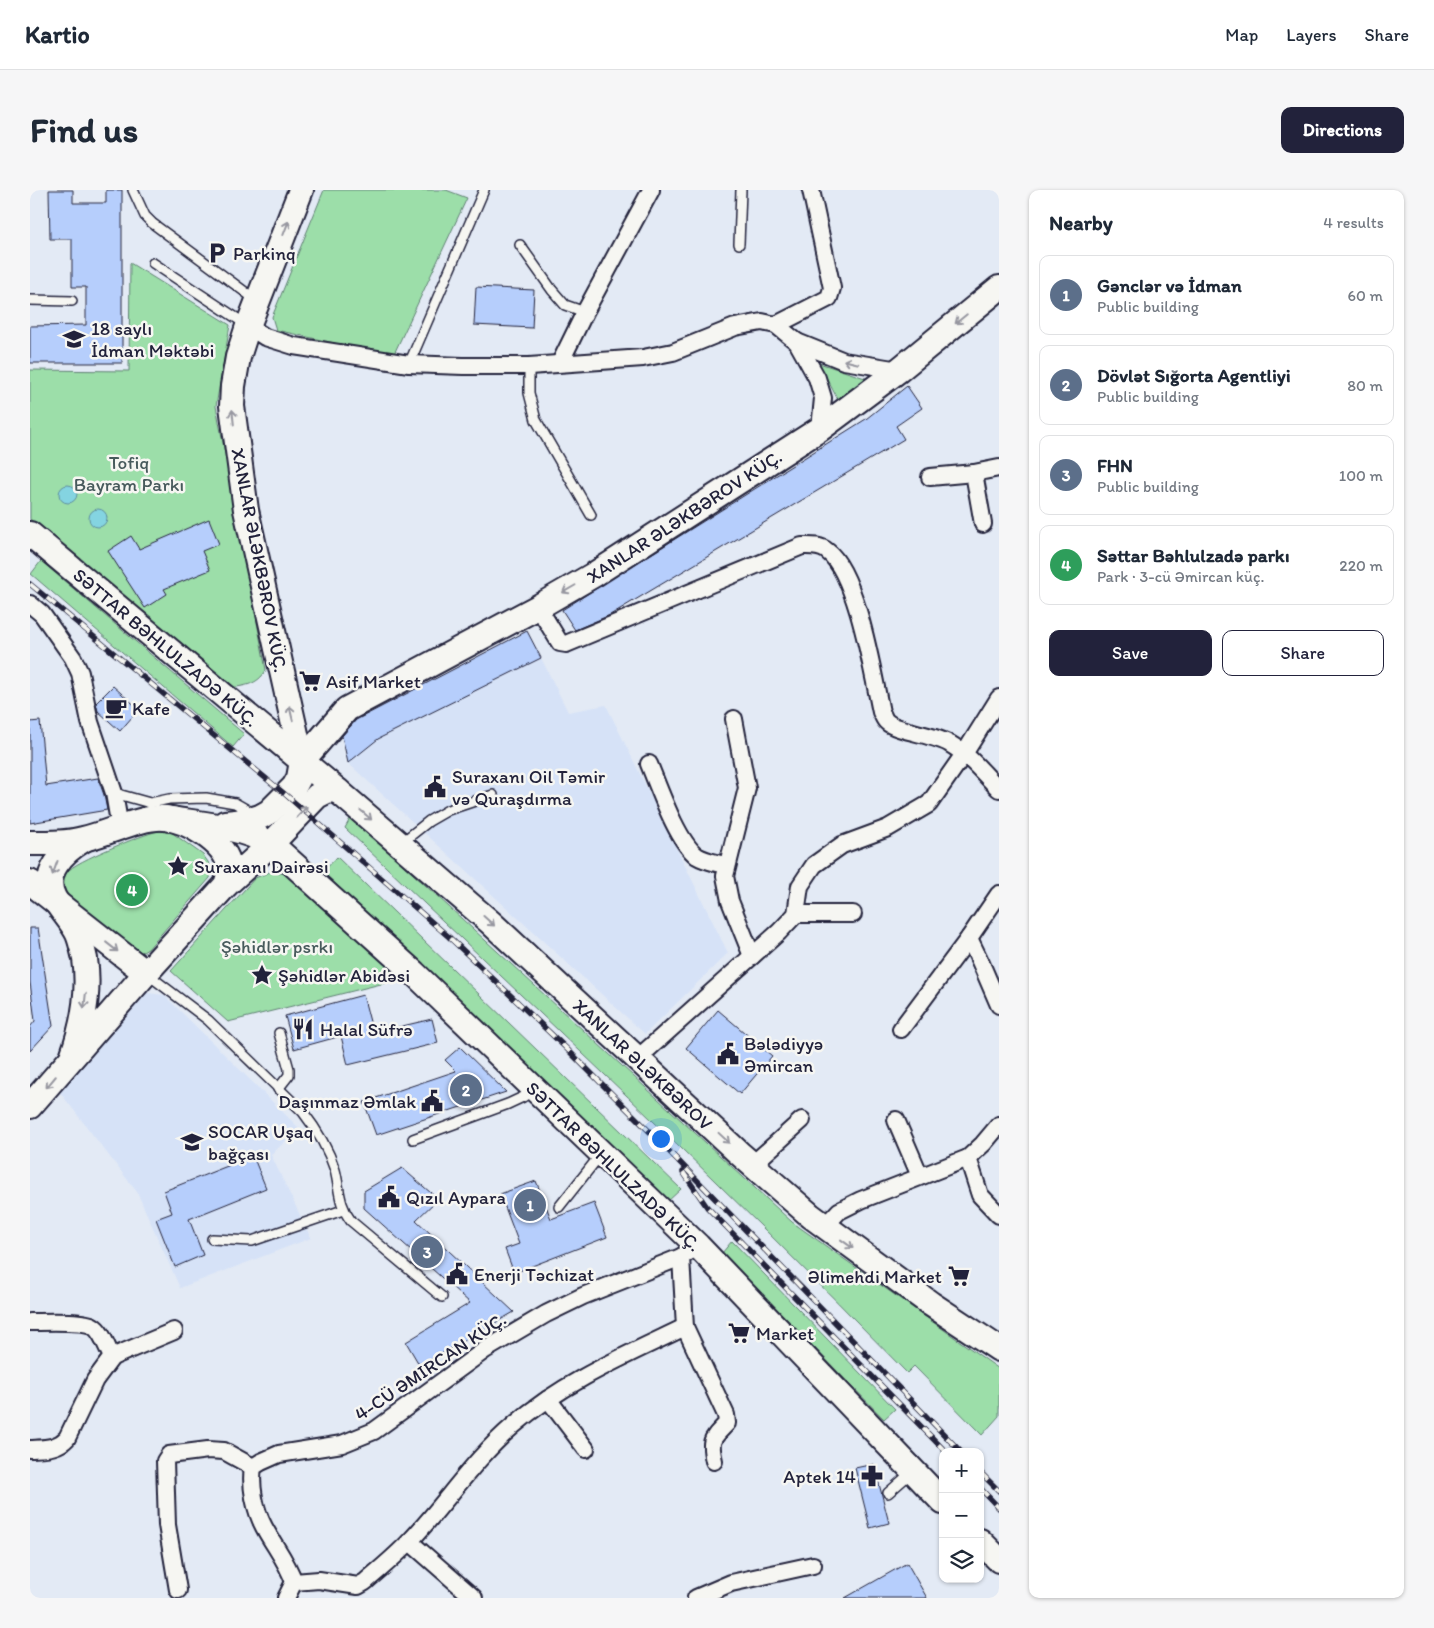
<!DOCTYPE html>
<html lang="en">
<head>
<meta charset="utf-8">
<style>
	:root { --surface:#fff; --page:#f6f6f7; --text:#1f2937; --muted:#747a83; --line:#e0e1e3; --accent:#22223b }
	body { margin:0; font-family:Itim,sans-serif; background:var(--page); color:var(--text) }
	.controls { position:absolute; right:15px; bottom:15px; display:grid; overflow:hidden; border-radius:10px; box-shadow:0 1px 4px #0004 }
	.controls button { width:45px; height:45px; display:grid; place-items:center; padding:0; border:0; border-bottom:1px solid var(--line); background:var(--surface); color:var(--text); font:25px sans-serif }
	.you { position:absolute; left:630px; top:948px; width:18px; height:18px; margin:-12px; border:4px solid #fff; border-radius:50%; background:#1a73e8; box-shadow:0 0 0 8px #1a73e833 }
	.badge { display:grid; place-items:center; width:32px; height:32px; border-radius:50%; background:var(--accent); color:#fff; font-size:16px; font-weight:700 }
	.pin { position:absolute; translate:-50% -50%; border:2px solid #fff; box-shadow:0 1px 5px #0006 }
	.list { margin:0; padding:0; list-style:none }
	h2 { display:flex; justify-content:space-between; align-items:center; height:65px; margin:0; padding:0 20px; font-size:21px }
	h2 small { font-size:16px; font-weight:400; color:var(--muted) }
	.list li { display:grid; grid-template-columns:32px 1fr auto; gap:15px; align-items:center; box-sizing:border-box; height:80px; margin:0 10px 10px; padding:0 10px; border:1px solid var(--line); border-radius:10px }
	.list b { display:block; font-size:19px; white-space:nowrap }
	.list p { margin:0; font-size:16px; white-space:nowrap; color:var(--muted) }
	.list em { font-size:16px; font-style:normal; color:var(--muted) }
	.actions { display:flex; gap:10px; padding:15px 20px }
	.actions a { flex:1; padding:11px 0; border:1px solid var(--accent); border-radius:10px; text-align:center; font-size:18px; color:var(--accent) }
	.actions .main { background:var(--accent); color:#fff }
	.icon { flex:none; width:28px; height:28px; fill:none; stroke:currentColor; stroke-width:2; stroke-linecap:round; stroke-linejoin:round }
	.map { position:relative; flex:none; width:969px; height:1408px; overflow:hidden; border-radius:10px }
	header { display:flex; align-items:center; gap:30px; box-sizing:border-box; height:70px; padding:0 25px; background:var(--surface); border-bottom:1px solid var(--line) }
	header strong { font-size:24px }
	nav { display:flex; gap:28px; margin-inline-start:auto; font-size:18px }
	.intro { display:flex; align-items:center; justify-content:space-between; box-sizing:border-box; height:120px; padding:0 30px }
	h1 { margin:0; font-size:35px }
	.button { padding:12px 22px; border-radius:10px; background:var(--accent); color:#fff; font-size:18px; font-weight:700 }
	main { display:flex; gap:30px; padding:0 30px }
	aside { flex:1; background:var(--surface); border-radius:10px; box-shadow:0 1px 4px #0004 }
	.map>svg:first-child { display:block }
	.built { fill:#d6e2f7 }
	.green { fill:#9cdea9; stroke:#5f8072 }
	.water { fill:#84d4e1; stroke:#5d8d9f }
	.building { fill:#b6cefc; stroke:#22223b }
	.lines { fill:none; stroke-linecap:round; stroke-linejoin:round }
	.lane-casing { stroke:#22223b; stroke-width:12 }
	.street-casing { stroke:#22223b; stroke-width:20 }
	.secondary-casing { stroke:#22223b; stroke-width:28 }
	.lane { stroke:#f6f6f2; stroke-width:9 }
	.street { stroke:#f6f6f2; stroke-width:16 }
	.secondary { stroke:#f6f6f2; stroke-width:24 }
	.rail-casing { stroke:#22223b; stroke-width:5.5 }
	.rail { stroke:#f6f6f2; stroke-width:4; stroke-dasharray:11; stroke-linecap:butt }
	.oneway { stroke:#9797a0 }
	.labels { text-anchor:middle; stroke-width:5; stroke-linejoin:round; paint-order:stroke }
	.poi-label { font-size:19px; fill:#22223b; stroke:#f6f6f2; text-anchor:start }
	.park-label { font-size:19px; fill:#475a5c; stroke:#f6f6f2 }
	.street-label { font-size:19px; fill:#22223b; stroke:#f6f6f2 }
</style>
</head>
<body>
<header>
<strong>Kartio</strong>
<nav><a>Map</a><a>Layers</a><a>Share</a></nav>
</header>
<div class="intro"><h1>Find us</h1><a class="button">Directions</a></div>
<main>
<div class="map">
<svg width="969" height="1408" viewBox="0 0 969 1408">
	<rect width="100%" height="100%" fill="#e3eaf5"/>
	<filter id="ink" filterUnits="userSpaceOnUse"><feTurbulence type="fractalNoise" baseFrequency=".02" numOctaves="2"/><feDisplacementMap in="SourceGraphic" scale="10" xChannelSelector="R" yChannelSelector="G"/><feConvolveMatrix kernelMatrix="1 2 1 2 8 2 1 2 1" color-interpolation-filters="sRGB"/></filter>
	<g filter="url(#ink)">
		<g class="built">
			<path d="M 511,468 L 538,522 L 576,515 L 698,763 L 615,844 L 318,573 L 348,549 Z"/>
			<path d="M 117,803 L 134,805 L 269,938 L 241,965 L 281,1048 L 150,1098 L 107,1002 L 29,901 L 107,808 Z"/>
		</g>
		<g class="green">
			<path d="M 294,0 L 416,0 L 437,8 L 363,166 L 246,140 L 242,127 Z"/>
			<path d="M 100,73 L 200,135 L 186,216 L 236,480 C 228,495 214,496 199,498 L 0,329 L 0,180 L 99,181 Z"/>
			<path d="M 789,173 L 838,189 L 808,210 Z"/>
			<path d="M 11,371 L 214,544 L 203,557 L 1,384 Z"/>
			<path d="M 321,627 L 762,1032 L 969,1179 L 969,1226 L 952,1245 L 884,1176 L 877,1183 C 695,995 504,818 315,638 Z"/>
			<path d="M 128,641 L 141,642 L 173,665 L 178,672 L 182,680 L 180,688 L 118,759 L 113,762 L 103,760 L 37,704 C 33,697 31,689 37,682 C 45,671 112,645 128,641 Z"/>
			<path d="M 307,667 L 651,999 L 637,1012 L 293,682 Z"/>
			<path d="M 240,682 L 259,684 L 375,788 L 198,832 L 141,781 L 225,688 Z"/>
			<path d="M 702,1051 L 865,1219 L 854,1229 L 692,1063 Z"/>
		</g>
		<g class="water">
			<circle cx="38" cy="304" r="9"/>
			<circle cx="68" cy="328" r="9"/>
		</g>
		<g class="building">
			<path d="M 19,0 L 43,0 L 43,13 L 76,13 L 76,0 L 92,0 L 92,173 L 0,173 L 0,136 L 56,135 L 56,97 L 42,97 L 42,49 L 20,49 Z"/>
			<path d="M 446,97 L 504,100 L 502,138 L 444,135 Z"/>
			<path d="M 877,196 L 892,218 L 866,236 L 874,249 L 580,425 L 545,440 L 532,420 L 836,229 Z"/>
			<path d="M 179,329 L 189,354 L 172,361 L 180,380 L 134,399 L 137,404 L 115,418 L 78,361 L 101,346 L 109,359 Z"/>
			<path d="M 497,441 L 511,468 L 348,549 L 318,573 L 312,546 L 326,530 Z"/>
			<path d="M 83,496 L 109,519 L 90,541 L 68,521 L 66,513 Z"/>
			<path d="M 10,531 L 16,596 L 68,588 L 74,605 L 77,620 L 0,633 L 0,532 Z"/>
			<path d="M 0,738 L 8,738 L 23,836 L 0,861 L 0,837 L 5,831 L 0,792 Z"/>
			<path d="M 333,805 L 343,843 L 402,829 L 408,853 L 318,875 L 311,846 L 264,859 L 255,826 Z"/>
			<path d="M 688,820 L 742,866 L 710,904 L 656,858 Z"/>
			<path d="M 430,857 L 476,902 L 346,945 L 334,912 L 426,881 L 415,870 Z"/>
			<path d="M 223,966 L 236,998 L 159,1029 L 173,1065 L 145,1077 L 126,1029 L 142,1023 L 134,1001 Z"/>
			<path d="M 372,978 L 408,1009 L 386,1030 L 484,1122 L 390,1176 L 376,1152 L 440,1113 L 334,1018 L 334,1001 Z"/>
			<path d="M 506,991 L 521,1029 L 564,1013 L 577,1047 L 484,1083 L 475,1059 L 489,1054 L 470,1004 Z"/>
			<path d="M 844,1274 L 859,1333 L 840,1338 L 825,1278 Z"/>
			<path d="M 877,1373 L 897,1408 L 815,1408 Z"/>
		</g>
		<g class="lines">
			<g class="lane-casing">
				<g id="lane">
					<path d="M 103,0 L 115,26 L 122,33 L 226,110"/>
					<path d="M 709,54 L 711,0"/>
					<path d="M 490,55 L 522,100 L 535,115 L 555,122"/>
					<path d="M 123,73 L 217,135"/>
					<path d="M 0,110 L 42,111"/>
					<path d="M 379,174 L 454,0"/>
					<path d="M 499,176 L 499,203 L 506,230 L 561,325"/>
					<path d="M 84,603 L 120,613 L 139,609 L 176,608 L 205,613 L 226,625"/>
					<path d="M 370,654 L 399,631 L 418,620 L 463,605"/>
					<path d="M 116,783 L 178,830 L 273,922 C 287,940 298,958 305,980 C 310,999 308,1014 321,1031 L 412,1107"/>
					<path d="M 248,899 L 259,885 L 259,879 L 249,843"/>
					<path d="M 383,949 L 478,914 L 493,907 L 504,899"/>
					<path d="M 529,1017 L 571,964"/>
					<path d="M 182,1049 L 222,1051 L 313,1020"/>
					<path d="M 858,1303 L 883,1281"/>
				</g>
			</g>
			<g class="street-casing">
				<g id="street">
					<path d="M 746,135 L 799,108 L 802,98 L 781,0"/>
					<path d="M 218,136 L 235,147 L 264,156 L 379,174 L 433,176 L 499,176 L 613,168 L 643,162 L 705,137 L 732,132 L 746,135 L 767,152"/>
					<path d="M 530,173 L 555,122 L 621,0"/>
					<path d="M 790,239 L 793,208 L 787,188 L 767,152 L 814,171 L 869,180"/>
					<path d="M 944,283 L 953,334"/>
					<path d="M 900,287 L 944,283 L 969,278"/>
					<path d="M 0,414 L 12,424 L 43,468 L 50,483 L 60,532 L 84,603 L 90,638"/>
					<path d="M 508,417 L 530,453 L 536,454 L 772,356 C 780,356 790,355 797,361 C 827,383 843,485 851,522 C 853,525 854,530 857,532 C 868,542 904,544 920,554 C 939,565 954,584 969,599"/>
					<path d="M 704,529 L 717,598 L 695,686 L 700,711 L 722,766"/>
					<path d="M 619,574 C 629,598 647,651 667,666 C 675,671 688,673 697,676"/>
					<path d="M 766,724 L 823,724"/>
					<path d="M 939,748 L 950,771 L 969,815"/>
					<path d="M 871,839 L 939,748 L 969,704"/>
					<path d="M 608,868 L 749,742 L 766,724 L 770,696 L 784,675 L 812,655 L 858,638 L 899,614 L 934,564 L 969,508"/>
					<path d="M 866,930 L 890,986"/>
					<path d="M 938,968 L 950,1005 L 969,1025"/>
					<path d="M 722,975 L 772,930"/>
					<path d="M 794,1037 L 809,1021 L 831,1010 L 938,968 L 953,954 L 969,935"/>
					<path d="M 651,1067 L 655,1137 L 696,1225 L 697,1233 C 682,1249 679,1249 684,1271"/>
					<path d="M 0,1132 C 13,1132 54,1130 63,1136 C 72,1141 77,1158 82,1167 L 65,1190 L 37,1248 C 27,1259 14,1258 0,1259"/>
					<path d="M 82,1167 L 144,1141"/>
					<path d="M 518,1209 L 556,1259"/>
					<path d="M 380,1352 L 444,1408"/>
					<path d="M 264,1392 L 289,1390 L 328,1396 L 335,1392 C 350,1379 366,1366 380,1351 C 416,1313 444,1269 484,1235 C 533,1192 597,1165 655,1137"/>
					<path d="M 148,1400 L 137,1335 L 135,1271 L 139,1265 L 178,1260 L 194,1261 L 223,1277"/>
					<path d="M 256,1408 L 264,1392 C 257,1371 244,1356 234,1337 C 225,1320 220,1296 223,1277 L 231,1272 L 249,1264 L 312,1254 L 344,1241 L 455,1160 L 516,1124 L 553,1106 L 651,1067 L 668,1056"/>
					<path d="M 666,1408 L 701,1393 L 783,1375"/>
				</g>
			</g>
			<g class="secondary-casing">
				<g id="secondary">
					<path d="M 271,0 L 218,136 L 208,167 L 203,196 L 202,216 L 216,320 L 272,571"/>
					<path d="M 0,344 L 308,601 L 460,732 L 710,964 L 781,1026 L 901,1114 L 969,1159"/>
					<path d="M 135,628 C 170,634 210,636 241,654 L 384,783 L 668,1056 L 913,1312"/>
					<path d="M 195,633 L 216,631 L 230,627 L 239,622 L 264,597 L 269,588 L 272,571 L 317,519 L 508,417 L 565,384 L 790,239 L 869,180 L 969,98"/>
					<path d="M 0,653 C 18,653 36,654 53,649 C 77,644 111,626 135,628 C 157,630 196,653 199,676 C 200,683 198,689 196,695 L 116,783 L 0,692"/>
					<path d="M 196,695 L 241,654 L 287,606 L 299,600 L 308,601"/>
					<path d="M 42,867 C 53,836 60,803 55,769 C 53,761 51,751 48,744 C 42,731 31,721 24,708 C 11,683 33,662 53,650"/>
					<path d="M 0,916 L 116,783"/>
					<path d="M 950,1351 L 969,1370"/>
				</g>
			</g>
			<use href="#lane" class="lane"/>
			<use href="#street" class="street"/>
			<use href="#secondary" class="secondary"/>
			<g class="rail-casing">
				<g id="rail">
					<path d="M 0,394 L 256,605 L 419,747 L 536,858 L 632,954 L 931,1262"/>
					<path d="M 653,982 L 677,1017 L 916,1262"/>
					<path d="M 950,1282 L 969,1301"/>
					<path d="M 950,1298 L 969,1318"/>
				</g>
			</g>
			<use href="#rail" class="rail"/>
		</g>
		<defs><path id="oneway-shaft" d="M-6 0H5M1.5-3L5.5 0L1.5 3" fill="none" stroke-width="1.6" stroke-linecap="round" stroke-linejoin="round" transform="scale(1.25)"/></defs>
		<g class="oneway">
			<use href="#oneway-shaft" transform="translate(256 38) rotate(-69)"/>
			<use href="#oneway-shaft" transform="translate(931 129) rotate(141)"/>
			<use href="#oneway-shaft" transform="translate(821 172) rotate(-167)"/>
			<use href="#oneway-shaft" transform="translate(203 227) rotate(-96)"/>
			<use href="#oneway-shaft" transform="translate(539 399) rotate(150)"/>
			<use href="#oneway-shaft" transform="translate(261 523) rotate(-103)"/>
			<use href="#oneway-shaft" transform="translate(272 622) rotate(-47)"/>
			<use href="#oneway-shaft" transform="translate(336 625) rotate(41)"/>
			<use href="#oneway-shaft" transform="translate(25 678) rotate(110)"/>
			<use href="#oneway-shaft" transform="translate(459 731) rotate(42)"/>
			<use href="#oneway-shaft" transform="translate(82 757) rotate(38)"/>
			<use href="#oneway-shaft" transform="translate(55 811) rotate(96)"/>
			<use href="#oneway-shaft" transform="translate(21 892) rotate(130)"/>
			<use href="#oneway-shaft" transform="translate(694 948) rotate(43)"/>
			<use href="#oneway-shaft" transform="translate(817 1054) rotate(36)"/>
		</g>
	</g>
	<defs>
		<g id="parking-bare" transform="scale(1.725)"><path d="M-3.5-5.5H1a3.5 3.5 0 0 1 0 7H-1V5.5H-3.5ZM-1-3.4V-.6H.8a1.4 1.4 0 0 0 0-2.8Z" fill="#22223b" stroke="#f6f6f2" stroke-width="2.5" paint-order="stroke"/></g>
		<g id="school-bare" transform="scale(1.725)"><path d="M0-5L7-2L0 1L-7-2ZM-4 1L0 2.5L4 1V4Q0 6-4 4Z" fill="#22223b" stroke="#f6f6f2" stroke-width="2.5" paint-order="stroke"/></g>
		<g id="supermarket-bare" transform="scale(1.725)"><path d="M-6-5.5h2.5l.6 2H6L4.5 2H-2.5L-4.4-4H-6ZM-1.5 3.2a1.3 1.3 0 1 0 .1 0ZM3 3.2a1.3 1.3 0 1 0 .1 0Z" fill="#22223b" stroke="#f6f6f2" stroke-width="2.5" paint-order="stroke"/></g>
		<g id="cafe-bare" transform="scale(1.725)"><path d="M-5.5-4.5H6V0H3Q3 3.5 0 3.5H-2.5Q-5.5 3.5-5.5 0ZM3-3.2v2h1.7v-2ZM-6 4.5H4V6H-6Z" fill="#22223b" stroke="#f6f6f2" stroke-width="2.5" paint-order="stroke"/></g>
		<g id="civic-bare" transform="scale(1.725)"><path d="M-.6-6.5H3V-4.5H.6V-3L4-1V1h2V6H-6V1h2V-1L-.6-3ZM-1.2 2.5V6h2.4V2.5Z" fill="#22223b" stroke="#f6f6f2" stroke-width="2.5" paint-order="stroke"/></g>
		<g id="sight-bare" transform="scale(1.725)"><path d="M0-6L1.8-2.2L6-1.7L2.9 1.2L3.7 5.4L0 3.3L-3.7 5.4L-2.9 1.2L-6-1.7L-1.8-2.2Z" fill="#22223b" stroke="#f6f6f2" stroke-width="2.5" paint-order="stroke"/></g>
		<g id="restaurant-bare" transform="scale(1.725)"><path d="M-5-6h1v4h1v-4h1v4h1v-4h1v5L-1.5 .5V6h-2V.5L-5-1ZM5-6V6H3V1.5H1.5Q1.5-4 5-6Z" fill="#22223b" stroke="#f6f6f2" stroke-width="2.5" paint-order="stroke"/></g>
		<g id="pharmacy-bare" transform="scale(1.725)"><path d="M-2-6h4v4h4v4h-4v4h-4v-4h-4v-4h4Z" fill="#22223b" stroke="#f6f6f2" stroke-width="2.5" paint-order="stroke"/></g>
	</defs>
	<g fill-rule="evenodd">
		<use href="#parking-bare" x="187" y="63"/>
		<use href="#school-bare" x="44" y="149"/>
		<use href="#supermarket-bare" x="280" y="491"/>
		<use href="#cafe-bare" x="86" y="518"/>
		<use href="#civic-bare" x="405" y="597"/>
		<use href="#sight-bare" x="148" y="676"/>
		<use href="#sight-bare" x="232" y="785"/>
		<use href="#restaurant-bare" x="273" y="839"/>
		<use href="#civic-bare" x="698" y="864"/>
		<use href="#civic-bare" x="402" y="911"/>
		<use href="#school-bare" x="162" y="952"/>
		<use href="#civic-bare" x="359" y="1007"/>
		<use href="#civic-bare" x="427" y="1084"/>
		<use href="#supermarket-bare" x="929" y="1086"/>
		<use href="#supermarket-bare" x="709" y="1143"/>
		<use href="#pharmacy-bare" x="842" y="1286"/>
	</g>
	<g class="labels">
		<g class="poi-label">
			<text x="203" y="70">Parkinq</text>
			<text x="61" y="145">18 saylı<tspan x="61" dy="22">İdman Məktəbi</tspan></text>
			<text x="296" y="498">Asif Market</text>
			<text x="102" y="525">Kafe</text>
			<text x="422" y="593">Suraxanı Oil Təmir<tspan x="422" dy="22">və Quraşdırma</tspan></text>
			<text x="164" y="683">Suraxanı Dairəsi</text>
			<text x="248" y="792">Şəhidlər Abidəsi</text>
			<text x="290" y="846">Halal Süfrə</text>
			<text x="714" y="860">Bələdiyyə<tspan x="714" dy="22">Əmircan</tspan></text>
			<text x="386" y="918" text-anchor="end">Daşınmaz Əmlak</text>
			<text x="178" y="948">SOCAR Uşaq<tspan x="178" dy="22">bağçası</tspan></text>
			<text x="376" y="1014">Qızıl Aypara</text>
			<text x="444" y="1091">Enerji Təchizat</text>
			<text x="912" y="1093" text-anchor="end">Əlimehdi Market</text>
			<text x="726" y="1150">Market</text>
			<text x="826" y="1293" text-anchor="end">Aptek 14</text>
		</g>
		<g class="park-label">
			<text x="99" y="279">Tofiq<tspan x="99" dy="22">Bayram Parkı</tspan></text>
			<text x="247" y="763">Şəhidlər psrkı</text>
		</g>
		<g class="street-label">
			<text transform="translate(654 326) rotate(-33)" y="7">XANLAR ƏLƏKBƏROV KÜÇ.</text>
			<text transform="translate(230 370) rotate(79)" y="7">XANLAR ƏLƏKBƏROV KÜÇ.</text>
			<text transform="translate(136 457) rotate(40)" y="7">SƏTTAR BƏHLULZADƏ KÜÇ.</text>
			<text transform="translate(613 874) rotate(43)" y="7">XANLAR ƏLƏKBƏROV</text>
			<text transform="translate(584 976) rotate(44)" y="7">SƏTTAR BƏHLULZADƏ KÜÇ.</text>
			<text transform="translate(400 1176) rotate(-34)" y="7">4-CÜ ƏMIRCAN KÜÇ.</text>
		</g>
	</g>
</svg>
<div class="controls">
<button>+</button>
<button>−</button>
<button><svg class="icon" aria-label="layers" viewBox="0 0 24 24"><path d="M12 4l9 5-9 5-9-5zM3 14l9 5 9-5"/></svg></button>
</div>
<div class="you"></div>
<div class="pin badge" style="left:500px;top:1015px;background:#5c6f8a">1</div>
<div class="pin badge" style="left:436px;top:900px;background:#5c6f8a">2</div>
<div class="pin badge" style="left:397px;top:1062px;background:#5c6f8a">3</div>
<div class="pin badge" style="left:102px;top:700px;background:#2e9e5b">4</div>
</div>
<aside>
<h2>Nearby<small>4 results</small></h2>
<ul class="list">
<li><span class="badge" style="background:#5c6f8a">1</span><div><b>Gənclər və İdman</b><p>Public building</p></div><em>60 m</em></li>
<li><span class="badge" style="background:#5c6f8a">2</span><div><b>Dövlət Sığorta Agentliyi</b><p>Public building</p></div><em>80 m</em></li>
<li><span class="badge" style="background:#5c6f8a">3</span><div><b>FHN</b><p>Public building</p></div><em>100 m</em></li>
<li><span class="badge" style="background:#2e9e5b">4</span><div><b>Səttar Bəhlulzadə parkı</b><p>Park · 3-cü Əmircan küç.</p></div><em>220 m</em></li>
</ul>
<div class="actions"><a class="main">Save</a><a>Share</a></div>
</aside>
</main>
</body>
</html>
